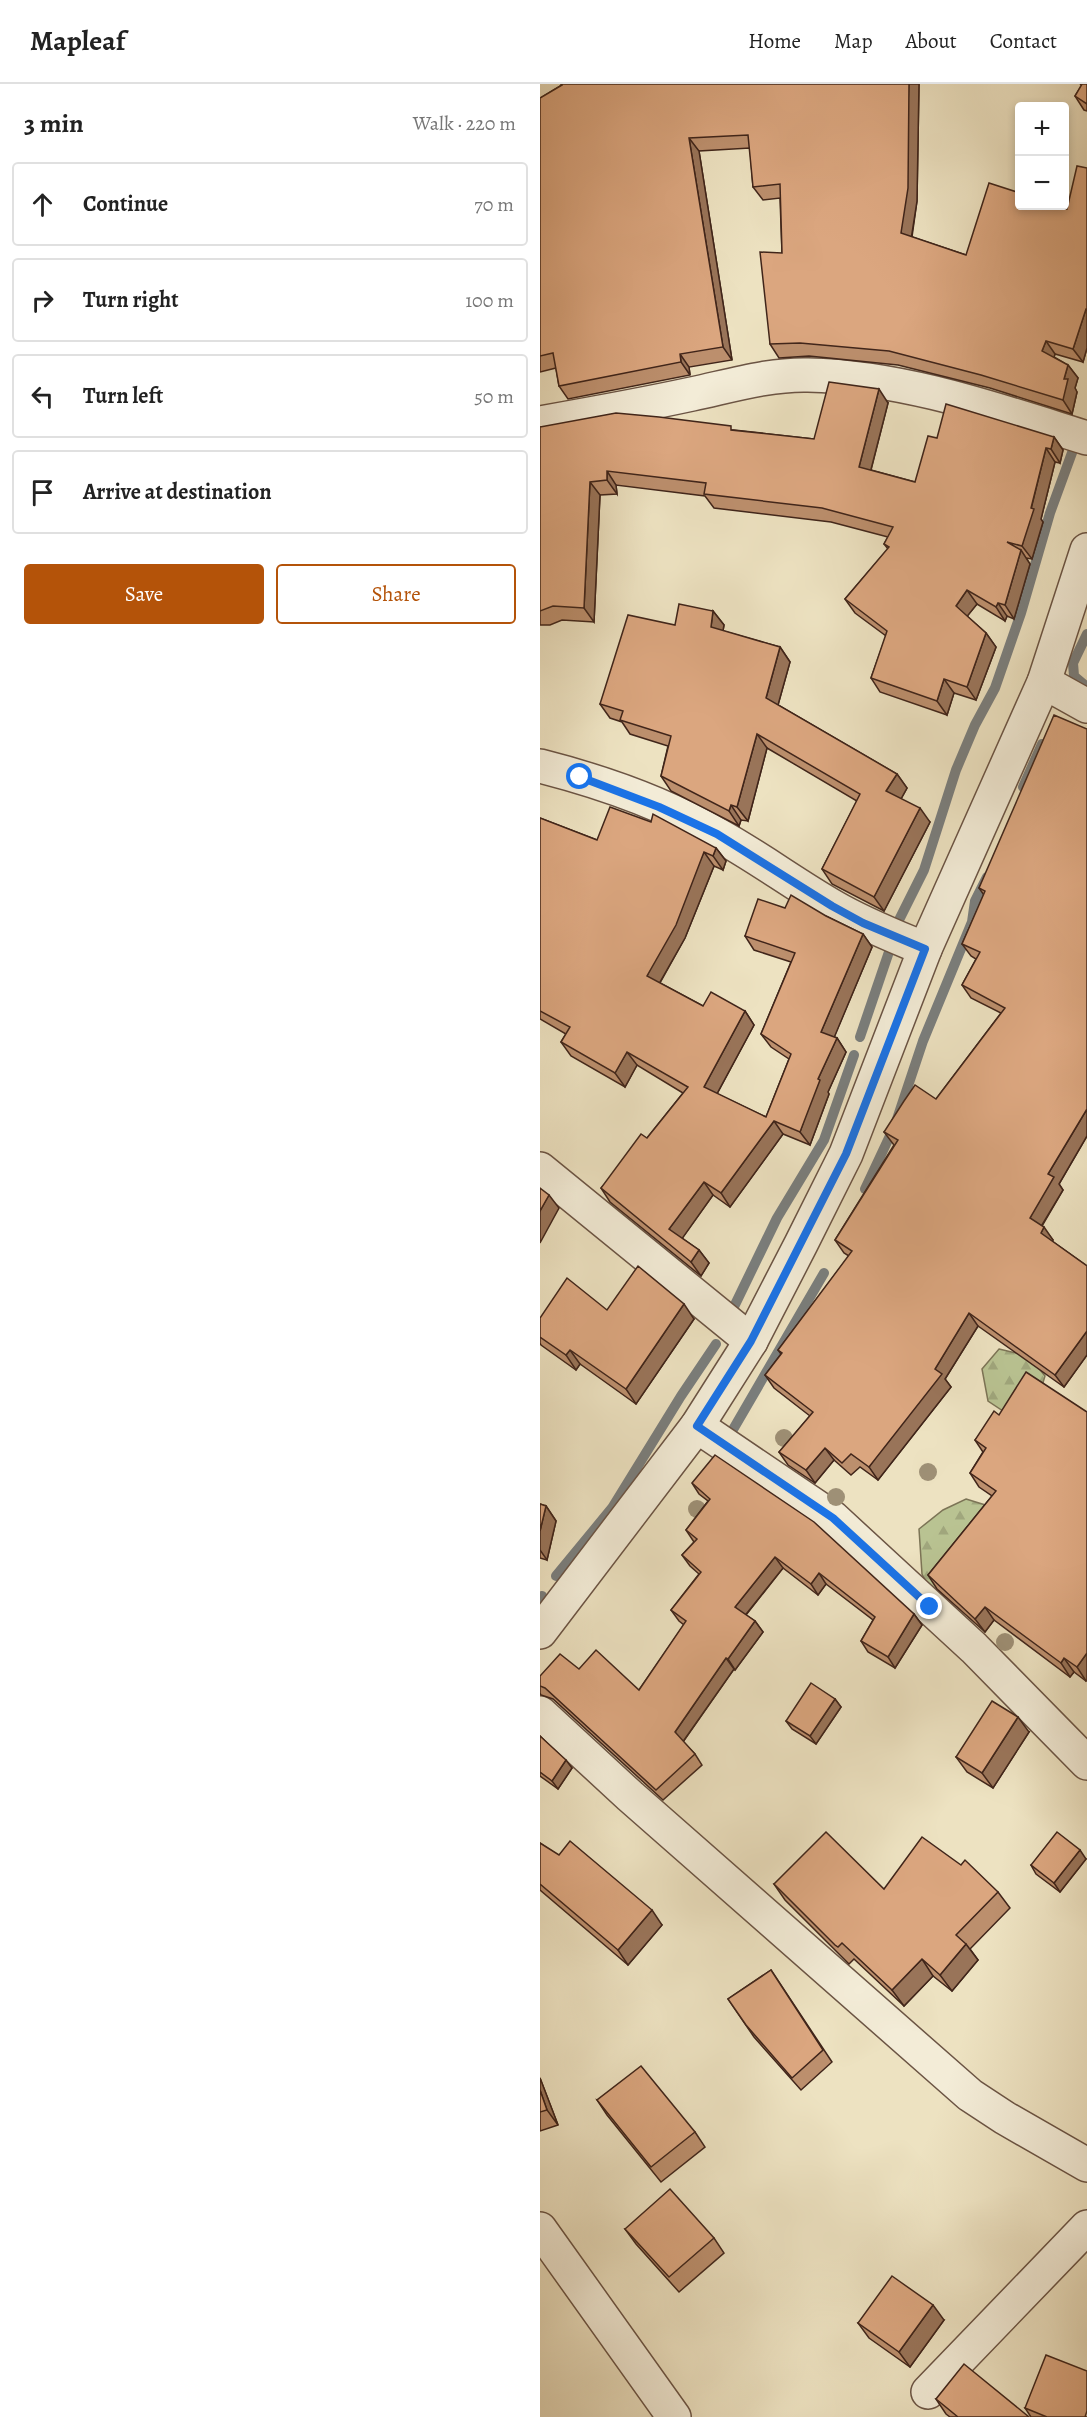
<!DOCTYPE html>
<html lang="en">
<head>
<meta charset="utf-8">
<style>
	:root { --surface:#fff; --page:#f2f2f2; --text:#222; --muted:#767676; --line:#e0e0e0; --accent:#b45309 }
	body { margin:0; font-family:Alegreya,serif; background:var(--page); color:var(--text) }
	.controls { position:absolute; right:18px; top:18px; display:grid; overflow:hidden; border-radius:6px; box-shadow:0 3px 9px #0003 }
	.controls button { width:54px; height:54px; display:grid; place-items:center; padding:0; border:0; border-bottom:2px solid var(--line); background:var(--surface); color:var(--text); font:30px sans-serif }
	.stop { position:absolute; width:18px; height:18px; margin:-14px; border:4px solid #1a73e8; border-radius:50%; background:#fff }
	.stop.end { background:#1a73e8; border-color:#fff; box-shadow:0 2px 6px #0008 }
	.list { margin:0; padding:0; list-style:none }
	h2 { display:flex; justify-content:space-between; align-items:center; height:78px; margin:0; padding:0 24px; font-size:26px }
	h2 small { font-size:20px; font-weight:400; color:var(--muted) }
	.list li { display:grid; grid-template-columns:39px 1fr auto; gap:18px; align-items:center; box-sizing:border-box; height:84px; margin:0 12px 12px; padding:0 12px; border:2px solid var(--line); border-radius:6px }
	.list b { display:block; font-size:22px; white-space:nowrap }
	.list em { font-size:20px; font-style:normal; color:var(--muted) }
	.actions { display:flex; gap:12px; padding:18px 24px }
	.actions a { flex:1; padding:14px 0; border:2px solid var(--accent); border-radius:6px; text-align:center; font-size:21px; color:var(--accent) }
	.actions .main { background:var(--accent); color:#fff }
	.icon { flex:none; width:33px; height:33px; fill:none; stroke:currentColor; stroke-width:2; stroke-linecap:round; stroke-linejoin:round }
	.map { position:relative; flex:none; width:547px; height:2333px; overflow:hidden }
	header { display:flex; align-items:center; gap:36px; box-sizing:border-box; height:84px; padding:0 30px; background:var(--surface); border-bottom:2px solid var(--line) }
	header strong { font-size:28px }
	nav { display:flex; gap:33px; margin-inline-start:auto; font-size:21px }
	main { display:flex }
	aside { flex:1; background:var(--surface) }
	.map>svg:first-child { display:block }
	.forest { fill:url(#forest-firs); stroke:#7c7456; stroke-width:1.5 }
	.lines { fill:none; stroke-linecap:round; stroke-linejoin:round }
	.stream { stroke:#7a7e7d; stroke-width:10 }
	.minor-casing { stroke:#6b5444; stroke-width:36 }
	.minor { stroke:#f3ecd7; stroke-width:33 }
	.tree { fill:#9e9076 }
	.wall { fill:#bc8f6d; stroke:#40251a; stroke-width:1.5 }
	.shaded-wall { fill:#997459; stroke:#40251a; stroke-width:1.5 }
	.building { fill:#dba67f; stroke:#40251a; stroke-width:1.5 }
	.route { stroke:#1a73e8; stroke-width:8 }
</style>
</head>
<body>
<header>
<strong>Mapleaf</strong>
<nav><a>Home</a><a>Map</a><a>About</a><a>Contact</a></nav>
</header>
<main>
<aside>
<h2>3 min<small>Walk · 220 m</small></h2>
<ul class="list">
<li><svg class="icon" aria-label="ahead" viewBox="0 0 24 24"><path d="M12 20V5M6 11l6-6 6 6"/></svg><div><b>Continue</b></div><em>70 m</em></li>
<li><svg class="icon" aria-label="right" viewBox="0 0 24 24"><path d="M7 20v-9h11M14 6l5 5-5 5"/></svg><div><b>Turn right</b></div><em>100 m</em></li>
<li><svg class="icon" aria-label="left" viewBox="0 0 24 24"><path d="M17 20v-9H6M10 6l-5 5 5 5"/></svg><div><b>Turn left</b></div><em>50 m</em></li>
<li><svg class="icon" aria-label="arrive" viewBox="0 0 24 24"><path d="M6 21V4h12l-3 4 3 4H6"/></svg><div><b>Arrive at destination</b></div></li>
</ul>
<div class="actions"><a class="main">Save</a><a>Share</a></div>
</aside>
<div class="map">
<svg width="547" height="2333" viewBox="0 0 547 2333">
	<defs>
		<pattern id="forest-firs" width="22" height="20" patternUnits="userSpaceOnUse" patternTransform="scale(1.5)"><rect width="22" height="20" fill="#b9c392"/><path d="M5 1l3.5 6h-7zM16 11l3.5 6h-7z" fill="#a0a77d"/></pattern>
	</defs>
	<rect width="100%" height="100%" fill="#ede2c1"/>
	<filter id="stains"><feTurbulence type="fractalNoise" baseFrequency=".00333" numOctaves="4"/><feColorMatrix values="0 0 0 0 .2 0 0 0 0 .09 0 0 0 0 .02 0 0 0 .5 -.17"/></filter>
	<radialGradient id="worn" r=".72"><stop offset=".6" stop-color="#630" stop-opacity="0"/><stop offset="1" stop-color="#630" stop-opacity=".3"/></radialGradient>
	<g class="forest">
		<path d="M 459,1265 L 489,1272 L 505,1292 L 496,1322 L 463,1327 L 448,1317 L 442,1285 Z"/>
		<path d="M 426,1415 L 452,1423 L 438,1460 L 398,1521 L 382,1490 L 379,1445 L 403,1426 Z"/>
	</g>
	<g class="lines">
		<g class="stream">
			<path d="M 547,550 L 533,579 L 534,592 L 547,603"/>
			<path d="M 483,703 L 502,660"/>
			<path d="M 358,838 L 384,786 L 416,686 L 435,641 L 455,604 L 481,529 L 510,429 L 533,366"/>
			<path d="M 320,953 L 352,859"/>
			<path d="M 325,1105 L 355,1041 L 383,957 L 432,838 L 435,817 L 447,793"/>
			<path d="M 190,1231 L 237,1134 L 284,1056 L 314,971"/>
			<path d="M 191,1349 L 284,1189"/>
			<path d="M 16,1492 L 72,1424 L 141,1312 L 176,1260"/>
			<path d="M 0,1515 L 2,1512"/>
		</g>
		<g class="minor-casing">
			<g id="minor">
				<path d="M 0,339 C 51,330 101,321 152,310 C 190,302 229,290 268,291 C 364,293 457,326 547,354"/>
				<path d="M 504,598 L 547,622"/>
				<path d="M 0,682 C 59,697 125,720 178,751 C 218,773 254,800 294,823 C 323,840 354,852 385,865"/>
				<path d="M 0,1085 L 211,1257"/>
				<path d="M 157,1342 L 293,1434 L 434,1564 L 547,1679"/>
				<path d="M 0,1548 L 157,1342 L 211,1257 L 261,1160 L 306,1070 L 385,865 L 504,598 L 547,466"/>
				<path d="M 0,1629 L 90,1712 L 430,2011 L 465,2034 L 547,2081"/>
				<path d="M 0,2145 L 134,2333"/>
				<path d="M 388,2308 L 547,2143"/>
			</g>
		</g>
		<use href="#minor" class="minor"/>
	</g>
	<g class="tree">
		<circle cx="244" cy="1354" r="9"/>
		<circle cx="388" cy="1388" r="9"/>
		<circle cx="296" cy="1413" r="9"/>
		<circle cx="157" cy="1425" r="9"/>
		<circle cx="465" cy="1558" r="9"/>
	</g>
	<g class="wall">
		<path d="M 21,0 L 379,0 L 377,117 L 372,153 L 426,171 L 527,125 L 547,84 L 547,264 L 543,278 L 515,270 L 514,273 L 528,281 L 538,294 L 535,304 L 537,308 L 532,330 L 450,304 L 358,281 L 269,272 L 239,274 L 230,260 L 242,169 L 240,114 L 223,116 L 213,103 L 210,64 L 159,67 L 192,276 L 149,283 L 150,291 L 28,315 L 19,302 L 16,284 L 0,288 L 0,14 L 22,1 Z"/>
		<path d="M 540,0 L 547,0 L 547,27 L 544,26 L 535,12 L 542,1 Z"/>
		<path d="M 348,319 L 331,386 L 375,398 L 397,354 L 514,353 L 523,366 L 520,379 L 515,378 L 501,435 L 503,438 L 492,475 L 486,474 L 490,480 L 474,535 L 467,532 L 465,537 L 437,520 L 427,532 L 446,549 L 456,563 L 436,616 L 414,609 L 407,631 L 340,608 L 331,594 L 346,552 L 315,529 L 305,515 L 348,465 L 344,460 L 348,453 L 291,438 L 174,424 L 165,412 L 76,401 L 77,410 L 60,411 L 54,538 L 22,536 L 10,541 L 0,541 L 0,343 L 194,346 L 274,355 Z"/>
		<path d="M 173,527 L 184,541 L 183,547 L 240,563 L 250,578 L 238,621 L 357,690 L 367,704 L 361,715 L 390,738 L 344,827 L 292,800 L 282,785 L 317,717 L 227,664 L 208,737 L 201,736 L 199,742 L 131,707 L 121,692 L 128,662 L 90,650 L 82,638 L 70,634 L 60,620 L 135,541 Z"/>
		<path d="M 547,645 L 547,1052 L 519,1100 L 523,1106 L 502,1142 L 513,1156 L 512,1157 L 547,1182 L 547,1271 L 524,1303 L 438,1242 L 405,1295 L 411,1303 L 338,1396 L 320,1383 L 311,1391 L 294,1376 L 275,1399 L 248,1381 L 239,1368 L 270,1332 L 234,1304 L 225,1291 L 241,1270 L 238,1266 L 309,1172 L 304,1169 L 295,1156 L 354,1061 L 344,1048 L 396,1015 L 461,929 L 431,914 L 422,901 L 436,875 L 431,872 L 422,860 L 444,811 L 439,804 Z"/>
		<path d="M 0,734 L 57,756 L 176,764 L 186,777 L 183,786 L 174,782 L 145,854 L 120,899 L 163,922 L 205,927 L 214,941 L 177,1010 L 226,1033 L 249,975 L 231,963 L 221,950 L 251,878 L 214,866 L 205,852 L 245,824 L 286,832 L 323,850 L 332,863 L 294,953 L 297,954 L 306,968 L 288,1008 L 289,1010 L 270,1061 L 243,1050 L 190,1123 L 173,1111 L 142,1154 L 159,1166 L 169,1179 L 161,1192 L 70,1118 L 61,1104 L 107,1054 L 143,1009 L 97,981 L 85,1003 L 31,972 L 21,958 L 26,950 L 0,935 Z"/>
		<path d="M 67,1226 L 154,1235 L 96,1320 L 40,1280 L 36,1286 L 1,1261 L 0,1259 L 0,1234 Z"/>
		<path d="M 547,1328 L 547,1596 L 546,1597 L 534,1588 L 530,1593 L 454,1536 L 445,1548 L 397,1505 L 388,1491 L 452,1412 L 439,1403 L 430,1389 L 443,1368 L 435,1356 L 459,1331 Z"/>
		<path d="M 152,1399 L 374,1530 L 382,1541 L 355,1584 L 328,1568 L 321,1557 L 333,1536 L 286,1500 L 278,1511 L 243,1484 L 206,1531 L 215,1537 L 223,1548 L 195,1586 L 194,1585 L 143,1658 L 155,1670 L 162,1681 L 123,1716 L 13,1615 L 1,1611 L 0,1609 L 0,1592 L 39,1585 L 99,1606 L 144,1541 L 139,1537 L 131,1526 L 159,1490 L 150,1482 L 142,1471 L 154,1458 L 146,1446 L 168,1417 L 159,1410 Z"/>
		<path d="M 0,1420 L 6,1422 L 16,1437 L 7,1476 L 0,1474 Z"/>
		<path d="M 295,1615 L 301,1623 L 276,1660 L 252,1645 L 246,1637 Z"/>
		<path d="M 489,1648 L 453,1704 L 427,1688 L 416,1673 Z"/>
		<path d="M 0,1652 L 32,1684 L 18,1705 L 0,1692 Z"/>
		<path d="M 0,1759 L 122,1841 L 88,1881 L 0,1806 Z"/>
		<path d="M 546,1775 L 520,1808 L 496,1790 L 491,1781 Z"/>
		<path d="M 234,1800 L 344,1805 L 458,1808 L 470,1824 L 430,1865 L 438,1876 L 412,1907 L 393,1892 L 364,1922 L 314,1875 L 309,1880 L 245,1816 Z"/>
		<path d="M 231,1886 L 292,1978 L 261,2006 L 214,1953 L 188,1915 Z"/>
		<path d="M 0,1994 L 18,2041 L 0,2047 Z"/>
		<path d="M 57,2016 L 155,2048 L 165,2063 L 121,2098 L 67,2031 Z"/>
		<path d="M 85,2145 L 174,2154 L 184,2169 L 139,2208 L 96,2160 Z"/>
		<path d="M 404,2236 L 370,2283 L 329,2254 L 318,2239 Z"/>
		<path d="M 396,2315 L 489,2333 L 410,2333 L 406,2330 Z"/>
		<path d="M 485,2324 L 547,2333 L 491,2333 Z"/>
	</g>
	<g class="shaded-wall">
		<path d="M 369,0 L 379,0 L 377,117 L 370,162 L 361,149 Z"/>
		<path d="M 149,54 L 159,67 L 192,276 L 183,263 Z"/>
		<path d="M 546,225 L 547,227 L 547,264 L 543,278 L 533,265 Z"/>
		<path d="M 506,257 L 515,270 L 512,280 L 502,267 Z"/>
		<path d="M 140,270 L 149,283 L 150,291 L 141,278 Z"/>
		<path d="M 528,281 L 538,294 L 535,304 L 537,308 L 532,330 L 523,316 L 524,295 Z"/>
		<path d="M 339,305 L 348,319 L 328,397 L 319,383 Z"/>
		<path d="M 514,353 L 523,366 L 520,379 L 511,365 Z"/>
		<path d="M 506,364 L 515,378 L 501,435 L 503,438 L 492,475 L 482,462 Z"/>
		<path d="M 67,387 L 76,401 L 77,410 L 67,396 Z"/>
		<path d="M 50,398 L 60,411 L 54,538 L 44,524 Z"/>
		<path d="M 481,466 L 490,480 L 474,535 L 465,521 Z"/>
		<path d="M 427,506 L 437,520 L 425,535 L 416,522 Z"/>
		<path d="M 458,519 L 467,532 L 465,537 L 456,523 Z"/>
		<path d="M 173,527 L 184,541 L 181,558 L 171,543 Z"/>
		<path d="M 446,549 L 456,563 L 436,616 L 427,603 Z"/>
		<path d="M 240,563 L 250,578 L 236,628 L 226,614 Z"/>
		<path d="M 404,595 L 414,609 L 407,631 L 397,617 Z"/>
		<path d="M 217,650 L 227,664 L 208,737 L 197,723 Z"/>
		<path d="M 357,690 L 367,704 L 357,722 L 346,707 Z"/>
		<path d="M 191,721 L 201,736 L 199,742 L 189,727 Z"/>
		<path d="M 380,724 L 390,738 L 344,827 L 334,813 Z"/>
		<path d="M 176,764 L 186,777 L 183,786 L 173,772 Z"/>
		<path d="M 164,768 L 174,782 L 145,854 L 116,905 L 107,892 Z"/>
		<path d="M 323,850 L 332,863 L 291,961 L 281,948 Z"/>
		<path d="M 205,927 L 214,941 L 173,1017 L 164,1003 Z"/>
		<path d="M 297,954 L 306,968 L 288,1008 L 289,1010 L 270,1061 L 260,1048 L 278,995 Z"/>
		<path d="M 87,968 L 97,981 L 85,1003 L 75,989 Z"/>
		<path d="M 547,1025 L 547,1052 L 519,1100 L 523,1106 L 499,1146 L 490,1134 L 508,1090 Z"/>
		<path d="M 234,1037 L 243,1050 L 190,1123 L 181,1109 Z"/>
		<path d="M 164,1098 L 173,1111 L 139,1159 L 129,1145 Z"/>
		<path d="M 9,1111 L 19,1124 L 0,1159 L 0,1127 Z"/>
		<path d="M 504,1143 L 513,1156 L 509,1162 L 501,1149 Z"/>
		<path d="M 159,1166 L 169,1179 L 161,1192 L 151,1178 Z"/>
		<path d="M 144,1220 L 154,1235 L 96,1320 L 86,1305 Z"/>
		<path d="M 429,1229 L 438,1242 L 405,1295 L 411,1303 L 338,1396 L 329,1383 L 395,1285 Z"/>
		<path d="M 547,1247 L 547,1271 L 524,1303 L 515,1291 Z"/>
		<path d="M 30,1266 L 40,1280 L 36,1286 L 26,1271 Z"/>
		<path d="M 285,1364 L 294,1376 L 275,1399 L 266,1386 Z"/>
		<path d="M 6,1422 L 16,1437 L 7,1476 L 0,1466 L 0,1447 Z"/>
		<path d="M 235,1473 L 243,1484 L 203,1534 L 195,1523 Z"/>
		<path d="M 279,1489 L 286,1500 L 278,1511 L 271,1500 Z"/>
		<path d="M 445,1523 L 454,1536 L 445,1548 L 435,1535 Z"/>
		<path d="M 374,1530 L 382,1541 L 355,1584 L 348,1573 Z"/>
		<path d="M 215,1537 L 223,1548 L 195,1586 L 188,1575 Z"/>
		<path d="M 547,1569 L 547,1596 L 546,1597 L 537,1583 Z"/>
		<path d="M 186,1574 L 194,1585 L 142,1659 L 135,1648 Z"/>
		<path d="M 524,1574 L 534,1588 L 530,1593 L 521,1579 Z"/>
		<path d="M 295,1615 L 301,1623 L 276,1660 L 270,1652 Z"/>
		<path d="M 478,1633 L 489,1648 L 453,1704 L 442,1689 Z"/>
		<path d="M 26,1676 L 32,1684 L 18,1705 L 12,1697 Z"/>
		<path d="M 540,1766 L 546,1775 L 520,1808 L 514,1799 Z"/>
		<path d="M 112,1826 L 122,1841 L 88,1881 L 78,1866 Z"/>
		<path d="M 426,1860 L 438,1876 L 412,1907 L 400,1891 Z"/>
		<path d="M 382,1875 L 393,1892 L 364,1922 L 352,1906 Z"/>
		<path d="M 0,1994 L 18,2041 L 7,2026 L 0,2006 Z"/>
		<path d="M 393,2221 L 404,2236 L 370,2283 L 359,2268 Z"/>
	</g>
	<g class="building">
		<path d="M 21,0 L 369,0 L 368,104 L 361,149 L 426,171 L 449,99 L 480,109 L 480,122 L 515,122 L 527,125 L 537,82 L 547,84 L 547,225 L 546,225 L 533,265 L 506,257 L 502,267 L 528,281 L 524,295 L 528,295 L 523,316 L 441,291 L 349,267 L 260,259 L 230,260 L 220,168 L 242,169 L 240,100 L 213,103 L 208,51 L 149,54 L 183,263 L 140,270 L 141,278 L 19,302 L 13,269 L 0,272 L 0,14 L 22,1 Z"/>
		<path d="M 542,0 L 547,0 L 547,20 L 535,12 Z"/>
		<path d="M 289,298 L 339,305 L 319,383 L 375,398 L 388,352 L 397,354 L 406,320 L 514,353 L 511,365 L 506,364 L 491,424 L 494,425 L 482,462 L 467,458 L 481,466 L 465,521 L 458,519 L 456,523 L 427,506 L 416,522 L 446,549 L 427,603 L 404,595 L 397,617 L 331,594 L 347,547 L 305,515 L 349,463 L 344,460 L 353,443 L 282,424 L 164,410 L 166,399 L 67,387 L 67,396 L 50,398 L 44,524 L 13,522 L 0,527 L 0,343 L 76,329 L 119,333 L 191,342 L 191,346 L 274,355 Z"/>
		<path d="M 139,520 L 173,527 L 171,543 L 240,563 L 226,614 L 357,690 L 346,707 L 380,724 L 334,813 L 282,785 L 320,710 L 217,650 L 197,723 L 191,721 L 189,727 L 121,692 L 131,652 L 80,636 L 83,627 L 60,620 L 88,531 L 135,541 Z"/>
		<path d="M 514,631 L 547,645 L 547,1025 L 508,1090 L 514,1093 L 490,1134 L 504,1143 L 501,1149 L 547,1182 L 547,1247 L 515,1291 L 429,1229 L 395,1285 L 402,1290 L 329,1383 L 311,1370 L 302,1379 L 285,1364 L 266,1386 L 239,1368 L 273,1328 L 225,1291 L 242,1269 L 238,1266 L 312,1167 L 295,1156 L 358,1056 L 344,1048 L 364,1017 L 375,1001 L 396,1015 L 465,924 L 422,901 L 440,868 L 422,860 L 445,807 L 439,804 Z"/>
		<path d="M 70,723 L 111,738 L 113,730 L 176,764 L 173,772 L 164,768 L 136,841 L 107,892 L 163,922 L 171,908 L 205,927 L 164,1003 L 226,1033 L 251,970 L 221,950 L 255,869 L 205,852 L 218,815 L 245,824 L 251,811 L 286,832 L 323,850 L 281,948 L 297,954 L 278,995 L 280,996 L 260,1048 L 234,1037 L 181,1109 L 164,1098 L 129,1145 L 159,1166 L 151,1178 L 61,1104 L 101,1050 L 107,1054 L 148,1003 L 87,968 L 75,989 L 21,958 L 30,943 L 0,927 L 0,734 L 57,756 Z"/>
		<path d="M 0,1104 L 9,1111 L 0,1127 Z"/>
		<path d="M 98,1182 L 144,1220 L 86,1305 L 30,1266 L 26,1271 L 0,1253 L 0,1234 L 27,1194 L 67,1226 Z"/>
		<path d="M 486,1288 L 547,1328 L 547,1569 L 537,1583 L 524,1574 L 521,1579 L 445,1523 L 435,1535 L 388,1491 L 456,1407 L 430,1389 L 446,1364 L 435,1356 L 454,1327 L 459,1331 Z"/>
		<path d="M 175,1371 L 274,1438 L 374,1530 L 348,1573 L 321,1557 L 335,1533 L 279,1489 L 271,1500 L 235,1473 L 195,1523 L 215,1537 L 188,1575 L 186,1574 L 135,1648 L 155,1670 L 116,1706 L 5,1604 L 0,1602 L 0,1592 L 20,1570 L 39,1585 L 56,1566 L 99,1606 L 146,1537 L 131,1526 L 161,1488 L 142,1471 L 157,1455 L 146,1446 L 170,1415 L 152,1399 Z"/>
		<path d="M 0,1420 L 6,1422 L 0,1447 Z"/>
		<path d="M 271,1599 L 295,1615 L 270,1652 L 246,1637 Z"/>
		<path d="M 452,1617 L 478,1633 L 442,1689 L 416,1673 Z"/>
		<path d="M 0,1652 L 26,1676 L 12,1697 L 0,1688 Z"/>
		<path d="M 286,1748 L 344,1805 L 382,1753 L 421,1781 L 425,1776 L 458,1808 L 416,1851 L 426,1860 L 400,1891 L 382,1875 L 352,1906 L 302,1859 L 298,1863 L 295,1861 L 234,1800 Z"/>
		<path d="M 517,1748 L 540,1766 L 514,1799 L 491,1781 Z"/>
		<path d="M 30,1757 L 112,1826 L 78,1866 L 0,1800 L 0,1759 L 19,1771 Z"/>
		<path d="M 231,1886 L 283,1966 L 252,1994 L 206,1941 L 188,1915 Z"/>
		<path d="M 101,1982 L 155,2048 L 111,2083 L 57,2016 Z"/>
		<path d="M 0,2006 L 7,2026 L 0,2028 Z"/>
		<path d="M 130,2105 L 174,2154 L 129,2193 L 85,2145 Z"/>
		<path d="M 352,2192 L 393,2221 L 359,2268 L 318,2239 Z"/>
		<path d="M 506,2271 L 547,2287 L 547,2327 L 545,2333 L 507,2333 L 485,2324 Z"/>
		<path d="M 424,2280 L 489,2333 L 418,2333 L 396,2315 Z"/>
	</g>
	<g class="lines">
		<path class="route" d="M 40,693 L 119,723 L 177,750 L 292,822 L 323,839 L 385,865 L 306,1070 L 211,1257 L 157,1342 L 293,1434 L 390,1523"/>
	</g>
	<rect width="100%" height="100%" filter="url(#stains)"/>
	<rect width="100%" height="100%" fill="url(#worn)"/>
</svg>
<div class="controls">
<button>+</button>
<button>−</button>
</div>
<div class="stop" style="left:40px;top:693px"></div>
<div class="stop end" style="left:390px;top:1523px"></div>
</div>
</main>
</body>
</html>
